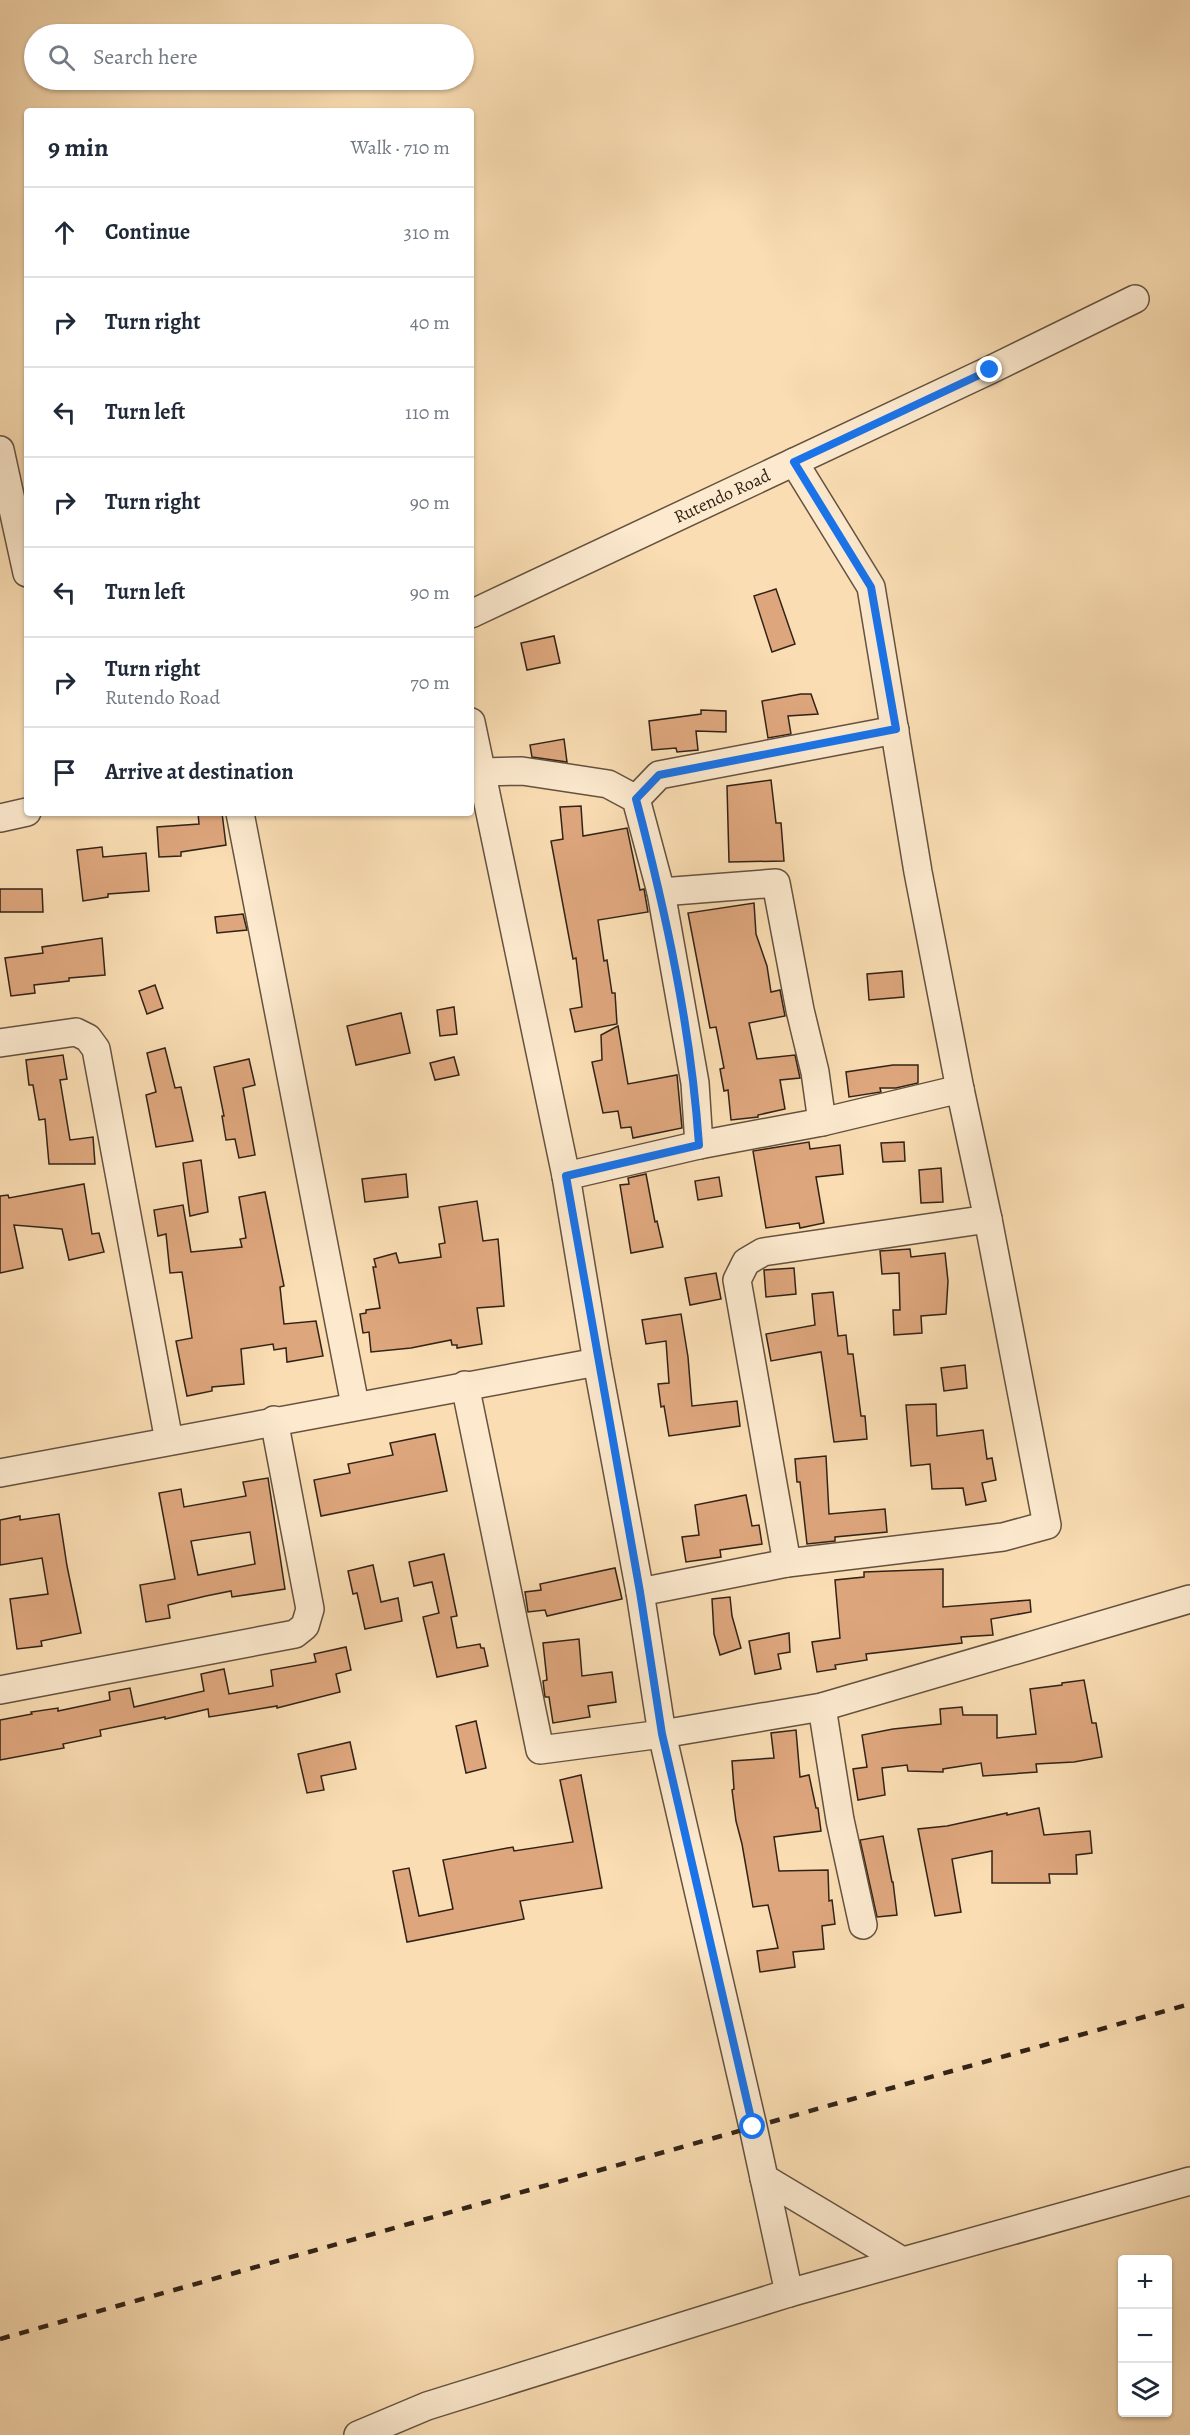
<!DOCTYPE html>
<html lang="en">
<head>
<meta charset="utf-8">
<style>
	:root { --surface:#fff; --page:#f6f6f7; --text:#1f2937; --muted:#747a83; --line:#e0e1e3 }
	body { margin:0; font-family:Alegreya,serif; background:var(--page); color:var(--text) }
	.controls { position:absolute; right:18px; bottom:18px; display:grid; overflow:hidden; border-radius:6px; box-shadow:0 2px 4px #0004 }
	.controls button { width:54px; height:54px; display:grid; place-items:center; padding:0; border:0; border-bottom:2px solid var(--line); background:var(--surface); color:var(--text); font:30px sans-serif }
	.stop { position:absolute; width:18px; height:18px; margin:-14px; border:4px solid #1a73e8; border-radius:50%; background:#fff }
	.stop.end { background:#1a73e8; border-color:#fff; box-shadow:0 2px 6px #0008 }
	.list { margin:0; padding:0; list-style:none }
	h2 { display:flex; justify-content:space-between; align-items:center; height:78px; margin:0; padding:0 24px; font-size:26px }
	h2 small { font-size:20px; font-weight:400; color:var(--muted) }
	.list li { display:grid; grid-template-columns:39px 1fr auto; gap:18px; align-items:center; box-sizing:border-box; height:90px; padding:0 24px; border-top:2px solid var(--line) }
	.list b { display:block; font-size:22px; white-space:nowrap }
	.list p { margin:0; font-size:20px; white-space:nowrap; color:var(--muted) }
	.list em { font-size:20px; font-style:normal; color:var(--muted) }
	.icon { flex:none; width:33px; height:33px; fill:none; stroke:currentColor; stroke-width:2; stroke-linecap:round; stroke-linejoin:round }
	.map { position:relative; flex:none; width:1190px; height:2435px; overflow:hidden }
	.search { position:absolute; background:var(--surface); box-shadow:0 2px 4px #0004; left:24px; top:24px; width:450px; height:66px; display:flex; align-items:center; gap:15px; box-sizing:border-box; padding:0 21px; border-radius:33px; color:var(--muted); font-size:22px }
	.panel { position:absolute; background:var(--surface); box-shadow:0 2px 4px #0004; left:24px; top:108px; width:450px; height:708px; border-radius:6px }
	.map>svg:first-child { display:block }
	.building { fill:#dea67d; stroke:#322318; stroke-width:1.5; fill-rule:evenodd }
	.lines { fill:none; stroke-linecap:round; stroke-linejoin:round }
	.minor-casing { stroke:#64523f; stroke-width:30 }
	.minor { stroke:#fce9ce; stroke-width:27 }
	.rail { stroke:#322318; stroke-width:4.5; stroke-dasharray:10 10; stroke-linecap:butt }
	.route { stroke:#1a73e8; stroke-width:8 }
	.labels { text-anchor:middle; stroke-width:4.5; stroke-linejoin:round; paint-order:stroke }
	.street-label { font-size:18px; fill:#322318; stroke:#fce9ce }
</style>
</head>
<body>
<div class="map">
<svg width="1190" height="2435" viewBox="0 0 1190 2435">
	<rect width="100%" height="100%" fill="#faddb3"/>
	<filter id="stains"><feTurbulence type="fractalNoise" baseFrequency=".00333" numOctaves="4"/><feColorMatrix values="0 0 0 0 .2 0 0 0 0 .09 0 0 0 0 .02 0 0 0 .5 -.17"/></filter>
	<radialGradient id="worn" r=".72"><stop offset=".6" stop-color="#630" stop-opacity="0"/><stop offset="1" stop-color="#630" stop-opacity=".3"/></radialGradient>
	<g class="building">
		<path d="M 776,589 L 795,644 L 772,652 L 754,596 Z"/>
		<path d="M 554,636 L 560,663 L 527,670 L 521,643 Z"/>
		<path d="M 801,694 L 811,694 L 818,714 L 788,716 L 791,734 L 768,738 L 762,701 Z"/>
		<path d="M 701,710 L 726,711 L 726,732 L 696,731 L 698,750 L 677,752 L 676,748 L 652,750 L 649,721 L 701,714 Z"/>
		<path d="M 564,739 L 567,762 L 532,757 L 530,745 Z"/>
		<path d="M 771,780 L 776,823 L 781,823 L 784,861 L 729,862 L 727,786 Z"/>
		<path d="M 581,806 L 583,836 L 627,828 L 640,890 L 644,889 L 648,912 L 598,920 L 604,961 L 607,960 L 612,993 L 615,993 L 617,1024 L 575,1032 L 570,1009 L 582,1007 L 576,958 L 573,959 L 551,841 L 563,839 L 560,807 Z"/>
		<path d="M 198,813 L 222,813 L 226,845 L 181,852 L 181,856 L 159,857 L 157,827 L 199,824 Z"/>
		<path d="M 102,847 L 103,857 L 146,853 L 149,891 L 108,894 L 108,897 L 83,901 L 77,850 Z"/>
		<path d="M 0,889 L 42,889 L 43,912 L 0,912 Z"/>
		<path d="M 754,903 L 756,934 L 767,966 L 771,992 L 780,990 L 785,1016 L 749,1023 L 757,1059 L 795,1055 L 800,1078 L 780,1080 L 785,1109 L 758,1115 L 758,1117 L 731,1120 L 728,1090 L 724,1091 L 720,1069 L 724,1068 L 716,1027 L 710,1028 L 688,913 Z"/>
		<path d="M 243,914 L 247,930 L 217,933 L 215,917 Z"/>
		<path d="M 102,938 L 105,975 L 69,978 L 69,981 L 34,985 L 35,993 L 11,996 L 5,958 L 43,953 L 42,947 Z"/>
		<path d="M 902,971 L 904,997 L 869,1000 L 867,974 Z"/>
		<path d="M 155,985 L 163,1008 L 147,1014 L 139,991 Z"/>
		<path d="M 454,1007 L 457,1034 L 440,1036 L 437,1010 Z"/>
		<path d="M 401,1013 L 410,1053 L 356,1065 L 347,1026 Z"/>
		<path d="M 618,1026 L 628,1084 L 677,1075 L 682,1128 L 633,1138 L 631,1127 L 621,1128 L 618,1111 L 603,1113 L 592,1062 L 602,1060 L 601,1035 Z"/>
		<path d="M 165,1048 L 175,1088 L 181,1087 L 193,1141 L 156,1147 L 146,1095 L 156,1092 L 147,1053 Z"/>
		<path d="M 63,1055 L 67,1079 L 60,1080 L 70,1140 L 93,1137 L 95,1164 L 49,1164 L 45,1119 L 39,1120 L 33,1085 L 29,1085 L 26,1060 Z"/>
		<path d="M 454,1057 L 459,1075 L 435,1080 L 430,1063 Z"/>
		<path d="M 249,1059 L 255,1085 L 243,1088 L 255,1155 L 239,1158 L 235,1139 L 226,1140 L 222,1116 L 224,1116 L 214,1067 Z"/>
		<path d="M 893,1065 L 918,1065 L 918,1083 L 896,1088 L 880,1088 L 881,1092 L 849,1097 L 846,1072 Z"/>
		<path d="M 809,1142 L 810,1149 L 840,1145 L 843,1174 L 816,1177 L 824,1223 L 800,1228 L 799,1223 L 766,1228 L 753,1151 Z"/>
		<path d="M 904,1142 L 905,1161 L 883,1162 L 881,1143 Z"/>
		<path d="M 201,1160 L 208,1212 L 190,1216 L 183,1163 Z"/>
		<path d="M 941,1168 L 943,1202 L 921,1203 L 919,1170 Z"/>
		<path d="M 406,1174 L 408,1197 L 365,1202 L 362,1179 Z"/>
		<path d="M 646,1174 L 655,1222 L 657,1221 L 663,1247 L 631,1253 L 620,1185 L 629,1184 L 628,1178 Z"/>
		<path d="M 719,1177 L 722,1196 L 698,1200 L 695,1181 Z"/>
		<path d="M 84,1184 L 92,1234 L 99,1233 L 104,1252 L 69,1260 L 62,1229 L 14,1225 L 23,1268 L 0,1273 L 0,1196 L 8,1195 L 9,1198 Z"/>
		<path d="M 265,1192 L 284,1286 L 280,1287 L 284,1324 L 316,1321 L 323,1356 L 287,1362 L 286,1348 L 274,1350 L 273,1344 L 241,1349 L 244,1384 L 212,1387 L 212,1391 L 187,1396 L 176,1341 L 192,1338 L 182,1272 L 170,1273 L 166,1234 L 158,1236 L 154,1210 L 183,1205 L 191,1252 L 242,1247 L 240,1239 L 246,1238 L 239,1197 Z"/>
		<path d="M 477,1201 L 483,1241 L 498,1239 L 504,1306 L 477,1308 L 482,1344 L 457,1348 L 457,1345 L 452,1345 L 451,1340 L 411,1348 L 371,1352 L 369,1332 L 363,1333 L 360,1314 L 366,1313 L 366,1310 L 380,1308 L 373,1267 L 376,1267 L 374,1259 L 396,1253 L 399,1263 L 441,1257 L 439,1244 L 445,1243 L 439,1207 Z"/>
		<path d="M 910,1249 L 911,1257 L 945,1253 L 948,1281 L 946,1314 L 921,1316 L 922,1333 L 894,1335 L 893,1310 L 900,1310 L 899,1273 L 882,1274 L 880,1251 Z"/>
		<path d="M 794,1268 L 796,1294 L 766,1297 L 764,1270 Z"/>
		<path d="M 716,1273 L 721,1299 L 690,1305 L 685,1278 Z"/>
		<path d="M 833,1292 L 838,1336 L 846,1335 L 848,1354 L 853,1354 L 861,1416 L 865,1416 L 867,1439 L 834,1442 L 821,1352 L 771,1361 L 766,1334 L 815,1325 L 812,1294 Z"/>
		<path d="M 681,1314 L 688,1357 L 692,1406 L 737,1401 L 740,1426 L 669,1436 L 664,1406 L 661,1407 L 658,1384 L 669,1383 L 666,1341 L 646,1344 L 642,1320 Z"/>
		<path d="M 965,1365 L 967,1388 L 944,1391 L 941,1368 Z"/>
		<path d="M 936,1404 L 937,1436 L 983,1430 L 987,1459 L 992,1458 L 996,1480 L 982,1483 L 986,1501 L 966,1505 L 963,1488 L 932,1489 L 930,1464 L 911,1466 L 906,1405 Z"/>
		<path d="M 435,1434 L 447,1491 L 321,1516 L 314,1480 L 350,1473 L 348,1464 L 393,1455 L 390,1443 Z"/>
		<path d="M 826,1456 L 829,1514 L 885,1509 L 887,1532 L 835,1537 L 835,1541 L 807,1544 L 800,1482 L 797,1482 L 795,1459 Z"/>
		<path d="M 268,1478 L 285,1589 L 232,1597 L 231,1591 L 206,1596 L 168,1605 L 170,1618 L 146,1622 L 140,1585 L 175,1579 L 159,1493 L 181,1489 L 184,1507 L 246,1496 L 243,1482 ZM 250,1532 L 255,1564 L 198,1575 L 191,1541 Z"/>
		<path d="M 746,1495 L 752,1526 L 759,1525 L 762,1544 L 720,1550 L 721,1557 L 686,1562 L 682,1537 L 699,1535 L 695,1505 Z"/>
		<path d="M 59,1514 L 67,1566 L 81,1633 L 41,1641 L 42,1646 L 17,1649 L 10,1599 L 48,1594 L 42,1558 L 0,1565 L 0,1520 L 20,1516 L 20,1520 Z"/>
		<path d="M 444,1554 L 457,1616 L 451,1617 L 457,1648 L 480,1644 L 481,1648 L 484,1648 L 488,1666 L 437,1677 L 423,1617 L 439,1613 L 432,1582 L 414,1586 L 409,1562 Z"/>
		<path d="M 373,1565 L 381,1602 L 398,1598 L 402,1621 L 365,1629 L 357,1593 L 353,1594 L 348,1571 Z"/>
		<path d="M 615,1568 L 622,1599 L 547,1616 L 545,1610 L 528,1612 L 525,1592 L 541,1590 L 540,1584 Z"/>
		<path d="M 943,1569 L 943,1607 L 1030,1600 L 1031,1612 L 991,1619 L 993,1635 L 961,1637 L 962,1643 L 866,1654 L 867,1660 L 835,1665 L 836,1669 L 817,1672 L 812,1642 L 840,1638 L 835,1580 L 864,1577 L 864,1572 Z"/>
		<path d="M 730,1597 L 732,1616 L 741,1648 L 720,1655 L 714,1634 L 712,1599 Z"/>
		<path d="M 789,1633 L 790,1652 L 778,1654 L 781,1669 L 755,1674 L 749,1641 Z"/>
		<path d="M 579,1639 L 582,1676 L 612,1672 L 616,1702 L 588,1706 L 590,1717 L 553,1723 L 549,1697 L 545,1697 L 543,1681 L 547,1680 L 543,1643 Z"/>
		<path d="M 346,1647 L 351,1670 L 336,1674 L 340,1692 L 277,1708 L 277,1706 L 209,1717 L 208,1709 L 165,1719 L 165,1717 L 100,1730 L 101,1736 L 63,1744 L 64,1748 L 0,1760 L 0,1720 L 32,1714 L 31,1712 L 58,1708 L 58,1711 L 110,1700 L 109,1692 L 130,1688 L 134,1707 L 204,1691 L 201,1674 L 224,1669 L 229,1694 L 273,1686 L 271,1670 L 316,1662 L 314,1654 Z"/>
		<path d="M 1084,1680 L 1092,1723 L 1096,1723 L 1102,1757 L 1074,1762 L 1036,1764 L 1037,1772 L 983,1776 L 981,1763 L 943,1769 L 943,1772 L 908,1771 L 907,1765 L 882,1768 L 885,1795 L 858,1800 L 853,1769 L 867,1767 L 862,1735 L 893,1729 L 941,1724 L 940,1709 L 962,1707 L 963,1715 L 997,1715 L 997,1738 L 1036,1734 L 1030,1689 L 1062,1685 L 1062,1683 Z"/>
		<path d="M 476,1721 L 486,1768 L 466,1773 L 456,1726 Z"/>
		<path d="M 796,1730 L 800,1777 L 809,1775 L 816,1808 L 818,1808 L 821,1831 L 774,1837 L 779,1871 L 828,1870 L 829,1901 L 832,1900 L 835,1924 L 822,1926 L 824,1949 L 793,1952 L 795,1967 L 760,1972 L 757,1951 L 778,1948 L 768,1905 L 753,1907 L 742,1844 L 736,1821 L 732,1790 L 734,1789 L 732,1761 L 774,1758 L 771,1733 Z"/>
		<path d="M 350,1742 L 356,1769 L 321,1776 L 324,1790 L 307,1793 L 298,1754 Z"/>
		<path d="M 581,1775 L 602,1888 L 520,1901 L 524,1919 L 407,1942 L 393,1871 L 409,1868 L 419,1916 L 453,1909 L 443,1860 L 513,1847 L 514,1851 L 573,1842 L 560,1780 Z"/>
		<path d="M 1039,1808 L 1044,1835 L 1090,1831 L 1092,1853 L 1076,1855 L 1077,1874 L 1049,1874 L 1050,1883 L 992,1883 L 992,1851 L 952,1859 L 961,1912 L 935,1916 L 918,1829 L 947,1826 L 1007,1813 L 1007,1815 Z"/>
		<path d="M 883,1836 L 892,1882 L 893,1882 L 897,1915 L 877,1917 L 860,1840 Z"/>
	</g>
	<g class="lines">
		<g class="minor-casing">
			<g id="minor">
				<path d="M 0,450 L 27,573"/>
				<path d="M 794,462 L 871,587 L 918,872 L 960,1089"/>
				<path d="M 471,614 L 990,370 L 1135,299"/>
				<path d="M 471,722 L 566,1176 L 597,1362 L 640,1592 L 662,1734 L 753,2127 L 789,2293"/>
				<path d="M 482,772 L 522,771 L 608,784 L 636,799 L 661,892 L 776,883 L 800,1010 L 815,1072 L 822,1122"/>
				<path d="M 636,799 L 659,775 L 895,730"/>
				<path d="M 240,813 L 355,1405"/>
				<path d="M 0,818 L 27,812"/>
				<path d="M 661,892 L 695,1083 L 699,1145"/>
				<path d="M 0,1043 L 76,1032 L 88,1038 L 96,1049 L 169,1441"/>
				<path d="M 566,1176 L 699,1145 L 822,1122 L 960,1089 L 988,1219 L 763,1252 L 746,1262 L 737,1280 L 787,1563"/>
				<path d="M 465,1385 L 540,1750 L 662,1734 L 822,1707 L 1190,1599"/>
				<path d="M 0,1473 L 597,1362"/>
				<path d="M 640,1592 L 787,1563 L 1003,1537 L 1047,1525 L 988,1219"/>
				<path d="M 0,1690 L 295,1634 L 305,1626 L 310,1609 L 274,1420"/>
				<path d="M 822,1707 L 840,1820 L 863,1925"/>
				<path d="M 764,2178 L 901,2260"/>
				<path d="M 358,2435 L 427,2406 L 789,2293 L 1190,2181"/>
			</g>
		</g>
		<use href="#minor" class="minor"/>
		<path class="rail" d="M 0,2339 L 1190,2004"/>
	</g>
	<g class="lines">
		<path class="route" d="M 753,2127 L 662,1734 L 640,1592 L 566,1176 L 699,1145 C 691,1028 666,913 636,799 L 659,775 L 896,729 L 871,587 L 794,462 L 990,370"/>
	</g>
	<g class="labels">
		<g class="street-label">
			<text transform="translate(722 496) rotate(-25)" y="6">Rutendo Road</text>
		</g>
	</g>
	<rect width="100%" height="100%" filter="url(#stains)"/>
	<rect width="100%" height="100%" fill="url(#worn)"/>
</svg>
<div class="controls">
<button>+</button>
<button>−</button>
<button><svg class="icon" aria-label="layers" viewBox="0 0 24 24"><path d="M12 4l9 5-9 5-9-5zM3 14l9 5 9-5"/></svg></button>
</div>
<div class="stop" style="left:753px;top:2127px"></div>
<div class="stop end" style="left:990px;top:370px"></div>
<div class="search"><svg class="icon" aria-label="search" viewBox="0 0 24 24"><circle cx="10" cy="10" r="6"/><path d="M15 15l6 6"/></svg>Search here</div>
<section class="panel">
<h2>9 min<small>Walk · 710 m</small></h2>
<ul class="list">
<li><svg class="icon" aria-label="ahead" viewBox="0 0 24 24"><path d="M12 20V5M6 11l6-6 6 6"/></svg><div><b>Continue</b></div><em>310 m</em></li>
<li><svg class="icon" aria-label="right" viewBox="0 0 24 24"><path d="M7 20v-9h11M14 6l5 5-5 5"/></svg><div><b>Turn right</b></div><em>40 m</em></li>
<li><svg class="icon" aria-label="left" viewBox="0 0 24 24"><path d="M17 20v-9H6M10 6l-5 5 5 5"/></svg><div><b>Turn left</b></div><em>110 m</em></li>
<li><svg class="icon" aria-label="right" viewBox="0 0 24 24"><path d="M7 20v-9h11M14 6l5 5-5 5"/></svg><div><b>Turn right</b></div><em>90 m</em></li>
<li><svg class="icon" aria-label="left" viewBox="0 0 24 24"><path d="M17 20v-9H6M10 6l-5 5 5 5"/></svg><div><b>Turn left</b></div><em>90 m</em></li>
<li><svg class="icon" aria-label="right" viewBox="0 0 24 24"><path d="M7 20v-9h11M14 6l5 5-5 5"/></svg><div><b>Turn right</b><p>Rutendo Road</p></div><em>70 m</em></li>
<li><svg class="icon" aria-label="arrive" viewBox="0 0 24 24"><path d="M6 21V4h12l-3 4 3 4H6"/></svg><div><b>Arrive at destination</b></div></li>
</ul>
</section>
</div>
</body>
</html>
